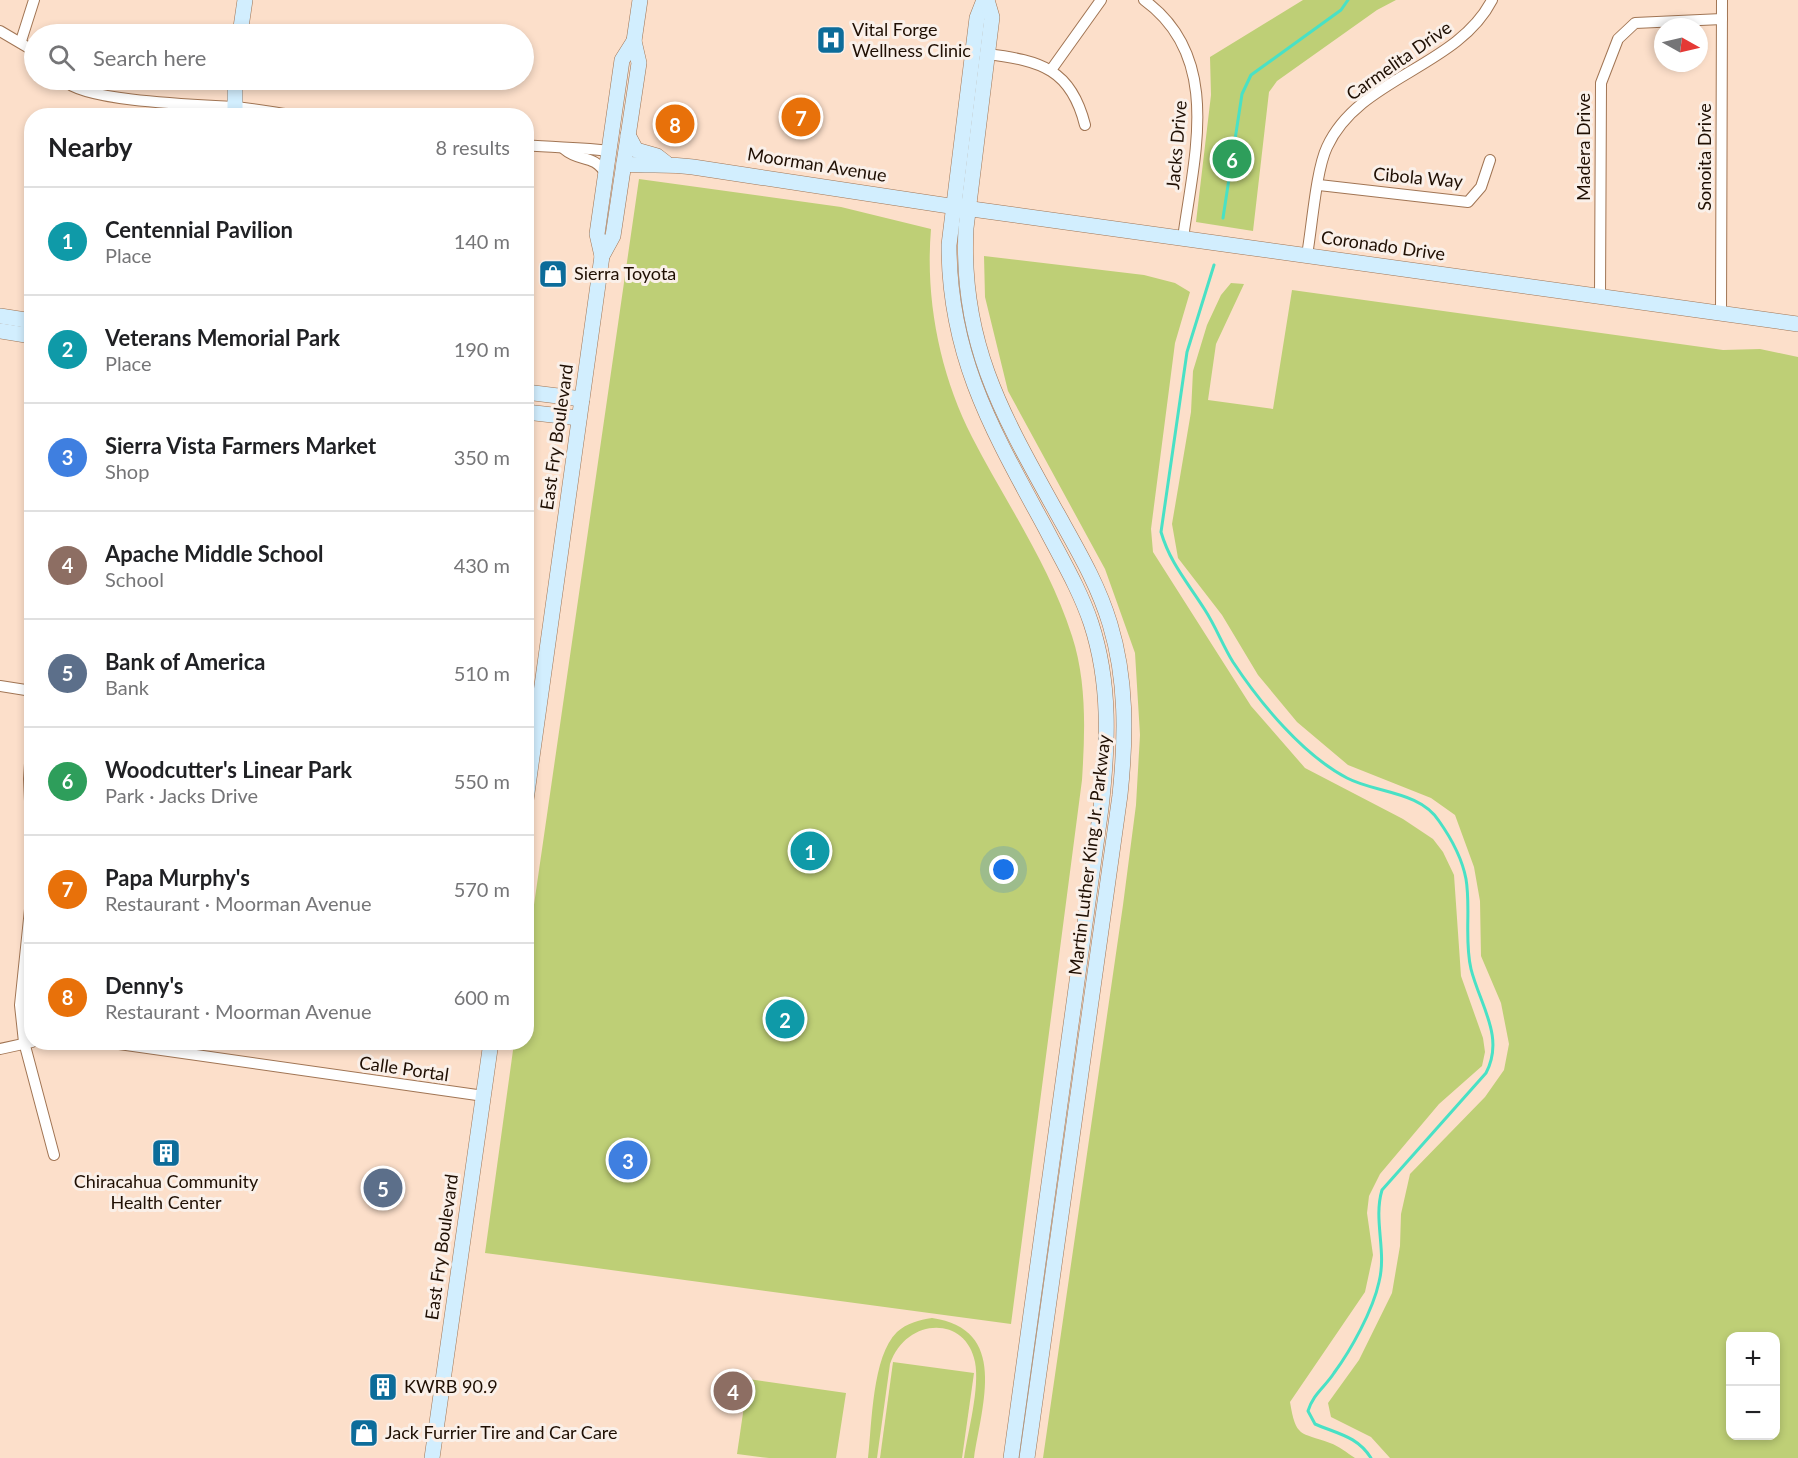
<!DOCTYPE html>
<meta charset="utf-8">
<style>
:root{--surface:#fff;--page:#f2f2f2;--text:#202124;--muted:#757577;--line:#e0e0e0;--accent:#7c3aed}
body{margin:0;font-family:Lato,sans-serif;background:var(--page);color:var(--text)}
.controls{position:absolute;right:18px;bottom:18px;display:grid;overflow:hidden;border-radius:12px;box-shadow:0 3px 9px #0003}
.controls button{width:54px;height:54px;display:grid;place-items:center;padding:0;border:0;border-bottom:2px solid var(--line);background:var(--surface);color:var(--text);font:30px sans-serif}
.compass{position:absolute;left:1654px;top:18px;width:54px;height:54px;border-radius:50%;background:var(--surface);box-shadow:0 3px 9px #0003;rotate:98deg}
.you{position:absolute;left:1004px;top:870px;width:21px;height:21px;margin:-15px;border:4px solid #fff;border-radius:50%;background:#1a73e8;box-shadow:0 0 0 9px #1a73e833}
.badge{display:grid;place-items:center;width:39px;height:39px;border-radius:50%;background:var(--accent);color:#fff;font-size:20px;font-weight:700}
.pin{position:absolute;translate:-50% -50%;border:3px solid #fff;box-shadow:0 2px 6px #0006}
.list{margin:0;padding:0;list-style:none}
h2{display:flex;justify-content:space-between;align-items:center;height:78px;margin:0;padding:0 24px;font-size:26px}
h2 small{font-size:20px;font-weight:400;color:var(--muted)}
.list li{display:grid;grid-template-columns:39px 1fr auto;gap:18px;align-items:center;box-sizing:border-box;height:108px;padding:0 24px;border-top:2px solid var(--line)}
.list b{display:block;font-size:22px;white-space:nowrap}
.list p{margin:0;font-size:20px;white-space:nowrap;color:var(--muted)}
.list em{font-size:20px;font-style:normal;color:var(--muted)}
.icon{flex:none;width:33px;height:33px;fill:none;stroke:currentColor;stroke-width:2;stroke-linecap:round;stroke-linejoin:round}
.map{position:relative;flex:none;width:1798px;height:1458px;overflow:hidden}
.search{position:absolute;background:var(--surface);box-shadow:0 3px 9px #0003;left:24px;top:24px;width:510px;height:66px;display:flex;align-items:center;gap:15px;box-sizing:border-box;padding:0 21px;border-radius:33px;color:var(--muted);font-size:22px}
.panel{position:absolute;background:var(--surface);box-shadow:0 3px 9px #0003;left:24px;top:108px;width:510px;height:942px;border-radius:24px}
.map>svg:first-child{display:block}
.green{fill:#becf76;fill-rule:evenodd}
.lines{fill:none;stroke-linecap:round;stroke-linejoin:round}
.stream{stroke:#49e1c5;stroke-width:3}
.street-casing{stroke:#a17554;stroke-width:12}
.secondary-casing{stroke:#a17554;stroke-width:16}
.street{stroke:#fff;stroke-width:10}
.secondary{stroke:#d2eefe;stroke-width:15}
.labels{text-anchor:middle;stroke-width:6;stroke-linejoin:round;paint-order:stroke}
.poi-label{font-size:18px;fill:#1f0f03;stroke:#faf0e9;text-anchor:start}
.street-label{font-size:18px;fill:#1f0f03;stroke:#faf0e9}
</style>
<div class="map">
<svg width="1798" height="1458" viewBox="0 0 1798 1458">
<rect width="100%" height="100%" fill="#fcdfca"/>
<g class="green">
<polygon points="1303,0 1396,0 1377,10 1277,81 1269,92 1253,231 1196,222 1211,95 1210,57"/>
<path d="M639 179 841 207 931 229C925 300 940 374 972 437 1006 503 1049 564 1072 636 1087 682 1085 732 1082 780L1011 1324 485 1253 514 1043 526 1042 527 953Z"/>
<path d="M984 256 1144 275 1175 283 1190 292 1175 343 1151 529 1153 552 1251 706 1305 768 1403 819 1433 839 1443 852 1454 875 1461 976 1483 1038 1485 1052 1482 1066 1439 1104 1380 1174 1369 1196 1367 1213 1373 1255 1365 1292 1290 1402C1296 1438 1300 1432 1330 1443 1339 1446 1347 1453 1355 1458H1043L1123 905 1136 805 1140 735 1135 653 1105 569 1008 391 985 297Z"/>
<path d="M1231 283 1244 284 1216 344 1208 400 1273 409 1292 290 1723 350 1760 349 1798 357V1458H1390L1371 1437 1331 1417 1328 1403 1359 1360 1392 1293 1400 1246 1401 1214 1410 1174 1485 1097 1504 1070 1509 1044 1501 1003 1481 956 1480 901 1474 867 1455 815 1431 798 1348 765 1297 722 1258 675 1222 615 1178 558 1172 524 1191 412 1193 371 1207 325 1221 295ZM1730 1336H1776V1436H1730Z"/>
<path d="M932 1318C1009 1329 982 1404 974 1458H964C968 1431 980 1388 975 1362 966 1315 906 1317 890 1364L877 1458H868C872 1424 872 1356 897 1332 907 1323 919 1320 932 1318Z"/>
<polygon points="893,1362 974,1373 962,1458 880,1458"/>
<polygon points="748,1379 846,1393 836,1458 769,1458 737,1454"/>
</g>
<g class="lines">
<g class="stream">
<polyline points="1223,218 1242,94 1251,75 1341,10 1348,0"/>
<path d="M1214 265 1187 352 1161 532C1170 563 1188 583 1205 610 1216 627 1223 646 1233 662 1260 703 1303 755 1347 778 1375 793 1420 791 1439 821 1451 838 1462 858 1466 879 1471 908 1464 940 1471 969 1480 1005 1505 1037 1486 1073L1382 1190C1373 1220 1387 1251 1379 1282 1373 1310 1351 1350 1334 1373 1325 1387 1313 1394 1308 1411L1315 1424C1338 1434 1357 1436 1371 1458"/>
</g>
<g class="street-casing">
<g id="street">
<path d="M1144 0C1223 57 1194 156 1183 238"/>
<polyline points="0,31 34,51"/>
<polyline points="21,41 34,0"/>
<path d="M988 54C1041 61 1071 69 1085 125"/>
<polyline points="1051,70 1101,0"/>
<path d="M64 80C83 102 202 105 235 107 256 109 277 113 299 116"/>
<path d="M526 145C555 148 581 147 609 151"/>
<path d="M564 149C580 163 593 153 606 174"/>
<polyline points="1319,185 1468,202 1481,187 1490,160"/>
<path d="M1307 255C1312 227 1316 170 1327 147 1359 77 1457 68 1492 0"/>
<polyline points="1600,297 1601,83 1618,39 1635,23 1722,19"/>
<polyline points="1721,314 1722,0"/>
<polyline points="0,686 32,691"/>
<polyline points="32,733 29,779 32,845"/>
<polyline points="32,890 20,1005 24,1042 54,1155"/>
<polyline points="105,1042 484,1096"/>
<polyline points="0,1049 32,1042"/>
</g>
</g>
<g class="secondary-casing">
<g id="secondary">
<path d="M984 0 977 18 949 245C949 358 994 433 1046 529 1062 560 1080 590 1091 623 1111 684 1108 745 1101 808L1011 1458"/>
<path d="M987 0 992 17 966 228C960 343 1003 416 1057 513 1077 549 1098 584 1110 624 1127 680 1126 737 1120 795L1027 1458"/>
<polyline points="240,34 245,0"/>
<polyline points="235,80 235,116"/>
<polyline points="628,135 636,150 657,156 666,163"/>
<path d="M624 164C648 166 669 164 693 167L943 205 1798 324"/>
<polyline points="602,256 597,234 622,60 634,41"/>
<polyline points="0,316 32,321"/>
<polyline points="0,331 32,336"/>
<polyline points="526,392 582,399"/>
<polyline points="526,412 579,418"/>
<polyline points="526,800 602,256 613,236 639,63 634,41 640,0"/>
<polyline points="432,1458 491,1042"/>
</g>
</g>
<use href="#street" class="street"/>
<use href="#secondary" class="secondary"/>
</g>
<defs>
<g id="hospital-square" transform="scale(1.5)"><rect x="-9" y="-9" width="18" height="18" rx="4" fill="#0c6c9a" stroke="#faf0e9"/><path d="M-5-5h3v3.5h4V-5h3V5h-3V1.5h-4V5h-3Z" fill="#fff"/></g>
<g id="shop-square" transform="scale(1.5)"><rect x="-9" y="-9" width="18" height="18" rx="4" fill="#0c6c9a" stroke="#faf0e9"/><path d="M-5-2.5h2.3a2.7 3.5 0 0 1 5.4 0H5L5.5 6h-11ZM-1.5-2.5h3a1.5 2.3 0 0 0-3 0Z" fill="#fff"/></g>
<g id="building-square" transform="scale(1.5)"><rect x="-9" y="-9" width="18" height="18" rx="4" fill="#0c6c9a" stroke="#faf0e9"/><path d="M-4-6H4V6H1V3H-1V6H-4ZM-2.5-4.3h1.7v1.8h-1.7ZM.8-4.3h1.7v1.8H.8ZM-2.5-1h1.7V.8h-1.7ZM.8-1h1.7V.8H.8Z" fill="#fff"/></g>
</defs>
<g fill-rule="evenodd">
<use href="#hospital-square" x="831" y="40"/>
<use href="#shop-square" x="553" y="274"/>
<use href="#building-square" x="166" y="1153"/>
<use href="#building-square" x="383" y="1387"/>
<use href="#shop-square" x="364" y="1433"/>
</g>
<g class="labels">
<g class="poi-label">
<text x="852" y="36">Vital Forge<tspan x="852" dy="21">Wellness Clinic</tspan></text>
<text x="574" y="280">Sierra Toyota</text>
<text x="166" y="1188" text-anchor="middle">Chiracahua Community<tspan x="166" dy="21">Health Center</tspan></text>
<text x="404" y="1393">KWRB 90.9</text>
<text x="385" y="1439">Jack Furrier Tire and Car Care</text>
</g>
<g class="street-label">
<text transform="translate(1399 61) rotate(-35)" y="6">Carmelita Drive</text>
<text transform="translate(1177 145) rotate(-85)" y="6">Jacks Drive</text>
<text transform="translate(1584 147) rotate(-90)" y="6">Madera Drive</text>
<text transform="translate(1705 157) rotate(-90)" y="6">Sonoita Drive</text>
<text transform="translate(817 165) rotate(9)" y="6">Moorman Avenue</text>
<text transform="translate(1418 178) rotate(5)" y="6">Cibola Way</text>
<text transform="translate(1383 246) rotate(8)" y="6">Coronado Drive</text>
<text transform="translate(557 437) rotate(-82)" y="6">East Fry Boulevard</text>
<text transform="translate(1090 855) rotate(-83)" y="6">Martin Luther King Jr. Parkway</text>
<text transform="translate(404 1069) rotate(8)" y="6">Calle Portal</text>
<text transform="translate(442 1247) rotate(-82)" y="6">East Fry Boulevard</text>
</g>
</g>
</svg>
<div class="controls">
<button>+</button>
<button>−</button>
</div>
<svg class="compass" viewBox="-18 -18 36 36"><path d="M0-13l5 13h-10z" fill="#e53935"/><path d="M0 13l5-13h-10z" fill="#757577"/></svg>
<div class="you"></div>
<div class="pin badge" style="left:810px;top:851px;background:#0f9aa8">1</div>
<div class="pin badge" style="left:785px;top:1019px;background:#0f9aa8">2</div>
<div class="pin badge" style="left:628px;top:1160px;background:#3f7fe0">3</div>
<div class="pin badge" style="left:733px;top:1391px;background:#8d6e63">4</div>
<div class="pin badge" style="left:383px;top:1188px;background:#5c6f8a">5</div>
<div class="pin badge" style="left:1232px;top:159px;background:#2e9e5b">6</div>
<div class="pin badge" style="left:801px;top:117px;background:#e8710a">7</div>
<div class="pin badge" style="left:675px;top:124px;background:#e8710a">8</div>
<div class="search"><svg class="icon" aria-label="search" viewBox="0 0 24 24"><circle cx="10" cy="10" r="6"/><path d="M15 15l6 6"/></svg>Search here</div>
<section class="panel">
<h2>Nearby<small>8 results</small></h2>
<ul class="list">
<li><span class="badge" style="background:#0f9aa8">1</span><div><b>Centennial Pavilion</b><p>Place</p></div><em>140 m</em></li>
<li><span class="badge" style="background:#0f9aa8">2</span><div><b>Veterans Memorial Park</b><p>Place</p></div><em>190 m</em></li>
<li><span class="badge" style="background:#3f7fe0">3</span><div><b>Sierra Vista Farmers Market</b><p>Shop</p></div><em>350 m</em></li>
<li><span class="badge" style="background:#8d6e63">4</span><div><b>Apache Middle School</b><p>School</p></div><em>430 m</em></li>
<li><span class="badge" style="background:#5c6f8a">5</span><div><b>Bank of America</b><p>Bank</p></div><em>510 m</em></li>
<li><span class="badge" style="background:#2e9e5b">6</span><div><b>Woodcutter's Linear Park</b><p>Park · Jacks Drive</p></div><em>550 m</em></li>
<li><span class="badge" style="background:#e8710a">7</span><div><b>Papa Murphy's</b><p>Restaurant · Moorman Avenue</p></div><em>570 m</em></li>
<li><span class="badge" style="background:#e8710a">8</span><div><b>Denny's</b><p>Restaurant · Moorman Avenue</p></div><em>600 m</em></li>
</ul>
</section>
</div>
